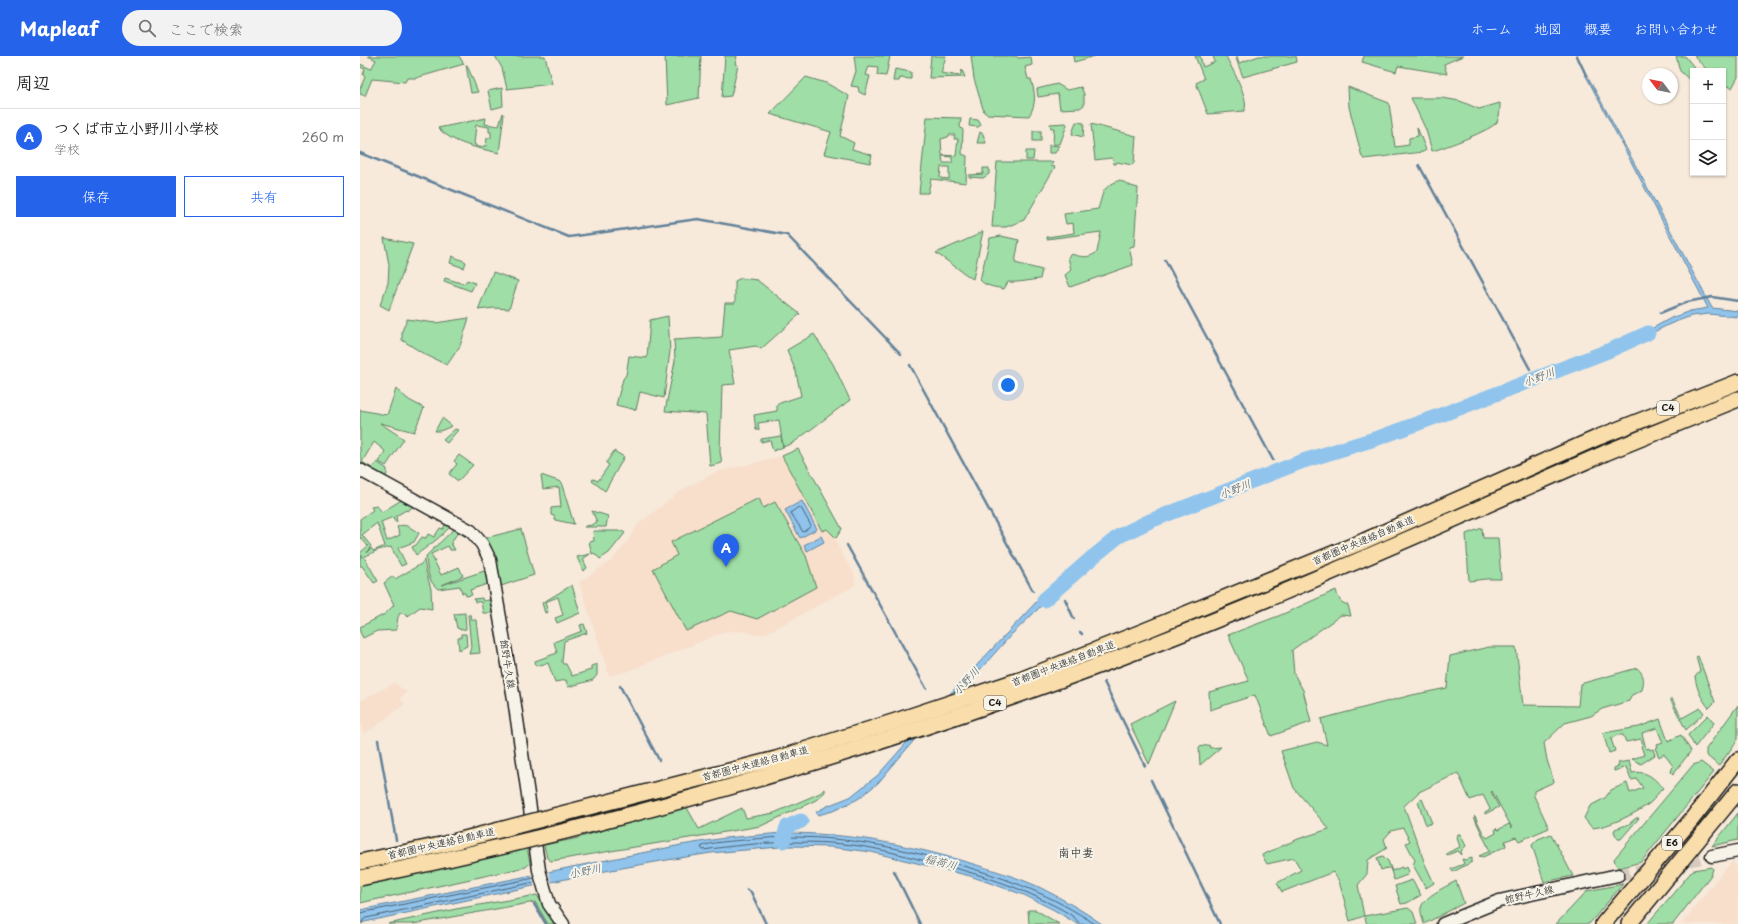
<!DOCTYPE html>
<html lang="ja">
<meta charset="utf-8">
<style>
:root{--surface:#fff;--page:#f2f2f2;--text:#222;--muted:#767676;--line:#e0e0e0;--accent:#2563eb}
body{margin:0;font-family:"Playpen Sans","Klee One",sans-serif;background:var(--page);color:var(--text)}
.controls{position:absolute;right:12px;top:12px;display:grid;overflow:hidden;border-radius:0px;box-shadow:0 1px 3px #0004}
.controls button{width:36px;height:36px;display:grid;place-items:center;padding:0;border:0;border-bottom:1px solid var(--line);background:var(--surface);color:var(--text);font:20px sans-serif}
.compass{position:absolute;left:1282px;top:12px;width:36px;height:36px;border-radius:50%;background:var(--surface);box-shadow:0 1px 3px #0004;rotate:302deg}
.you{position:absolute;left:648px;top:329px;width:14px;height:14px;margin:-10px;border:3px solid #fff;border-radius:50%;background:#1a73e8;box-shadow:0 0 0 6px #1a73e833}
.badge{display:grid;place-items:center;width:26px;height:26px;border-radius:50%;background:var(--accent);color:#fff;font-size:13px;font-weight:700}
.pin{position:absolute;translate:-50% -33px;filter:drop-shadow(0 1px 2px #0008)}
.pin::after{content:'';position:absolute;top:21px;width:14px;height:12px;background:inherit;clip-path:polygon(0 0,100% 0,50% 100%)}
.list{margin:0;padding:0;list-style:none}
h2{display:flex;justify-content:space-between;align-items:center;height:52px;margin:0;padding:0 16px;font-size:17px}
h2 small{font-size:13px;font-weight:400;color:var(--muted)}
.list li{display:grid;grid-template-columns:26px 1fr auto;gap:12px;align-items:center;box-sizing:border-box;height:56px;padding:0 16px;border-top:1px solid var(--line)}
.list b{display:block;font-size:15px;white-space:nowrap}
.list p{margin:0;font-size:13px;white-space:nowrap;color:var(--muted)}
.list em{font-size:13px;font-style:normal;color:var(--muted)}
.actions{display:flex;gap:8px;padding:12px 16px}
.actions a{flex:1;padding:9px 0;border:1px solid var(--accent);border-radius:0px;text-align:center;font-size:14px;color:var(--accent)}
.actions .main{background:var(--accent);color:#fff}
.icon{flex:none;width:22px;height:22px;fill:none;stroke:currentColor;stroke-width:2;stroke-linecap:round;stroke-linejoin:round}
.map{position:relative;flex:none;width:1378px;height:868px;overflow:hidden}
header{display:flex;align-items:center;gap:24px;box-sizing:border-box;height:56px;padding:0 20px;background:var(--accent);color:#fff}
header strong{font-size:19px}
nav{display:flex;gap:22px;margin-inline-start:auto;font-size:14px}
.search{width:280px;height:36px;background:var(--page);display:flex;align-items:center;gap:10px;box-sizing:border-box;padding:0 14px;border-radius:22px;color:var(--muted);font-size:15px}
main{display:flex}
aside{flex:1;background:var(--surface)}
.map>svg:first-child{display:block}
.built{fill:#f7dfcc}
.green{fill:#9fdea6;stroke:#5e7d61;fill-rule:evenodd}
.water{fill:#90c4ed;stroke:#628199}
.pier{fill:#f7eadb}
.lines{fill:none;stroke-linecap:round;stroke-linejoin:round}
.shore{stroke:#4a5f70;stroke-width:1}
.stream{stroke:#628199;stroke-width:2.5}
.river{stroke:#90c4ed;stroke-width:15}
.secondary-tunnel{stroke:#d6cbbe;stroke-width:12;stroke-dasharray:12 6;stroke-linecap:butt}
.secondary-casing{stroke:#1c1c1c;stroke-width:15}
.highway-casing{stroke:#1c1c1c;stroke-width:18}
.secondary{stroke:#f7f3e8;stroke-width:12}
.highway{stroke:#f9deab;stroke-width:15}
.highway-bridge-casing{stroke:#1c1c1c;stroke-width:18;stroke-linecap:butt}
.highway-bridge{stroke:#f9deab;stroke-width:15}
.labels{text-anchor:middle;stroke-width:4;stroke-linejoin:round;paint-order:stroke}
.shield{fill:#f7f3e8;stroke:#5e5c59;stroke-width:1}
.shield-label{font-size:9px;font-weight:bold;fill:#1c1c1c}
.street-label{font-size:10px;fill:#1c1c1c;stroke:#f7f3e8}
.water-label{font-size:11px;font-style:italic;fill:#455765;stroke:#f7f3e8}
.quarter-label{font-size:12px;fill:#1c1c1c;stroke:#f7f3e8}
</style>
<header>
<strong>Mapleaf</strong>
<div class="search"><svg class="icon" aria-label="search" viewBox="0 0 24 24"><circle cx="10" cy="10" r="6"/><path d="M15 15l6 6"/></svg>ここで検索</div>
<nav><a>ホーム</a><a>地図</a><a>概要</a><a>お問い合わせ</a></nav>
</header>
<main>
<aside>
<h2>周辺<small></small></h2>
<ul class="list">
<li><span class="badge">A</span><div><b>つくば市立小野川小学校</b><p>学校</p></div><em>260 m</em></li>
</ul>
<div class="actions"><a class="main">保存</a><a>共有</a></div>
</aside>
<div class="map">
<svg width="1378" height="868" viewBox="0 0 1378 868">
<rect width="100%" height="100%" fill="#f7eadb"/>
<filter id="ink" filterUnits="userSpaceOnUse"><feTurbulence type="fractalNoise" baseFrequency=".025" numOctaves="2"/><feDisplacementMap in="SourceGraphic" scale="8" xChannelSelector="R" yChannelSelector="G"/><feConvolveMatrix kernelMatrix="1 2 1 2 8 2 1 2 1" color-interpolation-filters="sRGB"/></filter>
<g filter="url(#ink)">
<g class="built">
<polygon points="422,400 462,475 467,473 476,482 479,493 494,517 495,528 492,531 405,578 395,579 387,576 367,575 266,616 249,620 219,526 252,504 267,486 278,468 322,434 356,416"/>
<polygon points="34,627 47,636 40,642 45,648 4,679 0,666 0,645"/>
<polygon points="1373,805 1378,812 1378,868 1321,868 1363,815"/>
</g>
<g class="green">
<polygon points="8,0 99,0 104,8 56,22 47,22 45,26 12,23 5,40 0,38 0,33 5,21 3,19 5,13 0,11 0,8 11,13 16,4"/>
<polygon points="135,0 185,0 192,28 147,33 142,12"/>
<polygon points="305,0 341,0 339,42 307,49"/>
<polygon points="365,0 377,0 375,8 378,9 371,40 362,41"/>
<polygon points="494,0 530,0 526,20 517,19 518,11 509,10 506,19 510,20 505,39 499,36 498,31 491,30 496,15"/>
<polygon points="571,0 586,0 581,17 600,20 602,14 605,21 569,22"/>
<path d="M611 0H655L659 2 671 1 672 9 665 11 668 23H671C675 37 677 47 669 60L627 58 624 56 614 23Z"/>
<polygon points="713,0 735,0 714,6"/>
<path d="M835 0H840L843 11 855 6 853 0H866C871 12 891 44 884 55L848 58 836 27 844 23Z"/>
<polygon points="875,0 877,0 879,7 899,0 936,0 937,6 883,21"/>
<polygon points="1004,0 1103,0 1084,8 1087,18 1038,10 1036,16 1002,6"/>
<polygon points="1316,0 1325,0 1337,15 1333,15 1333,27 1320,15"/>
<polygon points="1334,0 1378,0 1378,21 1372,32 1363,28 1363,15 1348,15"/>
<polygon points="106,9 107,9 118,36 111,37"/>
<polygon points="535,13 551,16 551,23 540,22 539,25 533,25"/>
<polygon points="446,21 466,27 489,40 480,80 494,87 492,93 512,99 510,107 464,98 471,76 410,58"/>
<polygon points="697,28 707,34 721,31 724,38 724,49 720,52 700,53 698,38 678,41 677,33"/>
<polygon points="988,31 1029,47 1035,91 1049,89 1049,82 1058,80 1057,71 1066,94 1063,96 1004,103 1002,101 989,51"/>
<polygon points="142,32 143,50 132,53 128,35"/>
<path d="M1051 42H1082L1100 45 1119 53 1140 47C1140 53 1140 60 1137 66 1132 74 1084 92 1072 95L1066 74Z"/>
<path d="M143 57 144 58 139 97C118 92 93 88 78 72L126 62 125 68 139 70ZM116 69 129 71V76H131V82H127L126 90H123V91H116V89L114 88Z"/>
<path d="M567 61 601 62 600 71 603 74 602 98 607 100 606 127 571 123 568 137H559ZM589 79H595L594 83H598L596 100 582 99 581 83 588 81ZM582 100 592 101V107H583ZM581 111H589V123L580 122Z"/>
<polygon points="610,63 618,64 621,69 618,71 609,70"/>
<polygon points="716,66 724,67 723,81 712,78"/>
<polygon points="706,67 707,69 700,88 693,88 694,72 691,72 690,68"/>
<polygon points="731,68 776,80 774,107 772,109 757,106 756,108 754,108 753,103 751,102 735,104"/>
<rect x="673" y="75" width="8" height="10"/>
<polygon points="620,76 623,78 626,87 617,87"/>
<polygon points="689,89 699,90 695,97 689,97"/>
<polygon points="666,95 674,95 673,104 666,104"/>
<polygon points="637,106 693,106 691,110 695,111 664,164 646,171 632,171"/>
<polygon points="623,112 629,112 629,118 623,122 609,121 609,119 623,118"/>
<path d="M760 124 771 130 778 132 774 190 769 191 773 209 710 231 705 219 711 214 708 201 711 198C722 201 728 203 737 196L741 176 687 183V181L714 177 713 167 706 168 704 158 738 153C744 135 741 132 760 124Z"/>
<polygon points="623,175 613,223 611,222 576,197 615,180"/>
<path d="M641 180 659 184 655 207 682 214 680 223C669 224 659 227 648 226L644 233C636 231 626 231 620 224L630 182Z"/>
<polygon points="24,182 53,188 29,254 20,249 28,227 29,209"/>
<polygon points="92,200 106,206 104,212 90,207"/>
<polygon points="133,216 158,225 149,253 134,252 118,254"/>
<polygon points="85,222 104,228 107,224 115,227 111,235 84,225"/>
<polygon points="381,222 397,224 440,258 401,293 396,290 369,294 375,328 362,329 360,396 362,407 350,410 346,358 305,355 315,305 314,284 362,281 365,247 375,247 375,225"/>
<polygon points="308,260 310,295 304,342 280,336 276,354 256,349 263,323 266,319 269,300 287,302 290,264"/>
<polygon points="109,262 100,290 87,309 64,298 42,284 42,275 47,263 75,267"/>
<polygon points="454,278 473,308 490,344 433,387 413,395 410,384 401,386 401,383 421,380 423,391 419,364 398,367 399,374 396,374 394,359 417,355 417,348 441,340 436,316 427,294"/>
<polygon points="36,333 49,344 64,352 54,376 20,367 44,383 26,410 19,406 25,395 14,386 2,406 12,412 17,406 27,413 27,418 25,422 0,409 0,354 27,359"/>
<polygon points="82,362 92,370 80,375 75,375"/>
<polygon points="95,373 98,374 87,387 83,384"/>
<polygon points="438,393 482,473 476,482 467,473 462,475 422,400"/>
<polygon points="254,395 264,401 245,435 232,425 233,423 238,425 249,409 246,407"/>
<polygon points="99,399 113,409 98,425 89,418 97,408 94,405"/>
<polygon points="181,419 201,426 214,468 195,464 194,460 191,459 191,452 201,451 199,431 183,433"/>
<polygon points="399,442 403,452 415,446 446,500 456,531 397,563 371,555 326,575 293,513 317,499 311,486"/>
<path d="M43 443 54 450 47 455 46 454 36 460 37 466H35L33 461 21 466 27 485 40 479 37 471C45 466 52 473 59 477L54 486 38 492 46 508 41 510 31 491 18 494 4 501 18 525 14 527 2 510H0V502L3 500H1L0 497 8 490 1 482 0 483V463L13 454 11 451 17 450 22 456ZM17 467 25 490 13 495 11 492 6 497 11 490 2 479Z"/>
<polygon points="232,455 248,460 246,471 224,471 228,469 229,470 237,466"/>
<path d="M87 465 92 468C82 481 68 490 56 499L52 491 56 489 62 481 66 482 68 478 74 481 80 472 83 473Z"/>
<path d="M95 472 107 479 106 481 98 476 91 487 95 494H90L88 490 71 498 81 519 99 511 103 520 82 529 127 514 130 527 110 534 112 539 106 540 105 537H102L100 530 78 533C68 526 67 512 66 500Z"/>
<polygon points="1122,472 1123,482 1138,482 1141,523 1126,523 1109,525 1106,478"/>
<polygon points="161,473 174,519 141,530 134,498 125,482"/>
<polygon points="233,475 262,475 265,477 249,497 240,503 234,497 232,498 229,486 234,485"/>
<polygon points="230,498 223,503 227,512 223,515 217,501"/>
<polygon points="64,504 66,515 71,533 72,553 60,551 48,560 46,558 40,557 38,561 36,574 17,575 3,582 0,576 0,571 25,558 34,549 24,527 33,520 35,523 61,508"/>
<polygon points="212,529 220,557 197,567 195,562 203,559 198,541 185,546 188,556 185,557 182,547"/>
<path d="M976 534C978 542 980 547 988 549L991 560 981 559 932 594 934 618 943 634 951 666 911 680 895 639 850 654 849 636 889 625 868 579 921 559Z"/>
<polygon points="122,542 123,545 134,543 135,557 123,557 121,546 115,546 114,543"/>
<polygon points="105,557 106,573 100,574 100,573 97,572 94,558"/>
<polygon points="108,559 111,559 112,564 116,564 120,597 109,598 111,591"/>
<polygon points="224,568 227,577 204,585 202,606 203,608 206,608 212,620 231,614 231,610 237,608 237,619 233,624 208,631 206,624 195,626 188,607 176,610 175,605 197,597 194,586 222,575 220,569"/>
<polygon points="101,578 106,578 107,590 99,594 98,582 101,582"/>
<path d="M1129 591H1156L1163 649 1218 650 1220 628 1277 612C1285 619 1284 625 1282 634L1272 639 1269 645 1242 653 1231 660 1205 667 1184 687 1187 704 1194 726 1174 735V740L1189 772 1159 785 1156 781 1145 785 1146 790 1123 801 1119 800 1130 795 1114 761 1115 760 1123 777 1127 782 1136 777 1135 773 1136 772 1138 774 1149 768 1152 772 1132 735 1131 736 1139 751 1125 758V756L1130 753 1123 739 1110 744 1098 717 1059 736 1044 750 1065 808 1074 827 1066 832 1053 809 1055 804 1046 787 1050 785 1043 772 1031 775 1024 783 1027 792 1008 804 1007 818 998 829 1004 860 1048 852 1053 856 1057 868H1007L1004 860 990 865 979 825 973 816 922 836 917 827 941 814 934 802 907 808 902 799 938 783 969 773 934 732 921 695 957 686 967 689 961 663 1052 639 1087 632 1090 600Z"/>
<path d="M1338 600 1355 646 1349 652C1341 642 1337 634 1335 621L1340 615 1336 601Z"/>
<polygon points="1310,643 1312,643 1322,662 1340,652 1344,657 1326,674"/>
<polygon points="815,645 789,708 770,668"/>
<polygon points="1378,649 1378,683 1359,710 1346,699 1346,693"/>
<polygon points="1348,659 1354,667 1335,691 1328,679"/>
<polygon points="1300,663 1308,685 1321,679 1331,695 1313,718 1311,716 1313,710 1304,698 1299,701 1295,692 1298,691 1297,689 1303,687 1297,672 1282,677 1286,693 1289,692 1290,694 1293,693 1295,699 1281,708 1272,703 1284,699 1281,690 1283,688 1281,683 1266,686 1263,679 1257,679 1251,683 1255,695 1249,697 1243,677 1279,671"/>
<polygon points="849,689 850,692 861,691 840,709 839,691"/>
<path d="M1269 705 1272 717C1286 714 1294 722 1303 732 1298 736 1295 743 1290 747 1277 757 1249 771 1232 772L1224 762 1230 750 1245 742 1251 734 1267 727 1270 737 1283 732 1277 723 1271 724 1266 711 1254 715V712L1259 710 1258 707Z"/>
<polygon points="1341,706 1354,716 1281,806 1259,812 1256,809 1254,803 1333,709"/>
<polygon points="465,733 465,736 456,744 401,770 191,805 187,802 184,789 214,783 326,750 339,773 382,752 386,762 414,757 460,737"/>
<polygon points="1062,743 1072,767 1066,769 1058,746"/>
<polygon points="1378,757 1378,784 1352,790"/>
<polygon points="1276,762 1279,762 1261,783 1258,783 1254,776 1255,773 1269,768"/>
<polygon points="1098,778 1100,778 1106,790 1101,795 1102,799 1098,795 1087,799 1087,797 1100,791 1097,782"/>
<polygon points="1191,778 1213,820 1184,826 1172,789 1178,783"/>
<polygon points="167,792 170,807 166,811 0,847 0,829"/>
<polygon points="1023,800 1028,805 1032,815 1042,811 1043,813 1047,811 1049,816 1047,819 1034,824 1030,812 1027,812 1021,814 1017,802"/>
<polygon points="1112,802 1112,806 1093,816 1091,813 1104,808 1102,803 1106,804"/>
<polygon points="1352,811 1353,813 1351,819 1313,868 1287,868 1333,814"/>
<polygon points="1052,824 1061,839 1047,847 1041,848 1035,830"/>
<path d="M1096 825 1104 847 1064 868C1063 864 1060 856 1061 852 1063 841 1087 830 1096 825Z"/>
<polygon points="1263,828 1229,868 1196,868 1227,835"/>
<polygon points="177,839 194,868 188,868 175,846 53,868 28,868 96,853"/>
<polygon points="668,854 676,854 699,868 669,868"/>
</g>
<g class="water">
<polygon points="1227,19 1352,252 1378,255 1378,261 1349,258 1331,260 1310,268 1290,278 1266,287 1311,262 1330,255 1348,252 1226,20"/>
<polygon points="442,445 457,473 440,482 425,454"/>
<polygon points="461,480 464,486 447,495 444,489"/>
<polygon points="697,529 700,532 651,579 592,645 556,682 518,727 498,743 473,755 458,759 456,756 467,750 490,741 518,719 586,642 679,543 681,543"/>
<path d="M422 777C490 777 545 788 610 807 633 814 657 821 679 831 701 842 722 854 742 868H717L694 854 664 839 610 820 511 796 470 791 431 790 351 797 301 805 229 818 0 867V854L321 789 365 782Z"/>
</g>
<polygon class="pier" points="188,813 192,828 175,832 171,817"/>
<g class="lines">
<g class="shore">
<polygon points="439,451 441,452 451,470 443,476 431,457"/>
<polyline points="0,857 174,822"/>
<polyline points="2,868 3,864 6,862 175,826"/>
<path d="M719 868C718 860 693 849 685 845 649 827 612 816 574 807 553 802 533 796 512 792 457 782 398 786 343 794L341 791C349 786 374 785 385 784 458 775 530 788 600 809 649 823 692 839 735 868"/>
</g>
<g class="stream">
<polyline points="1217,0 1226,19"/>
<polyline points="0,97 209,181 338,163 427,179 541,298"/>
<polyline points="1059,109 1170,313"/>
<polyline points="805,204 913,404"/>
<polyline points="1300,257 1327,246 1352,241 1378,245"/>
<polyline points="550,309 673,535"/>
<polyline points="1175,322 1176,323"/>
<polyline points="487,489 566,632"/>
<polyline points="705,543 714,563"/>
<polyline points="720,576 722,578"/>
<polyline points="744,626 785,710"/>
<polyline points="260,630 299,704"/>
<polyline points="18,684 36,784"/>
<polyline points="791,724 860,868"/>
<polyline points="534,815 560,868"/>
<polyline points="387,834 391,836 406,868"/>
<polyline points="174,848 186,868"/>
</g>
<g class="river">
<polyline points="684,544 733,501 759,480 790,465 943,405 1018,382 1089,356 1248,295 1288,277"/>
<polyline points="423,785 427,771 441,765"/>
</g>
<polyline class="secondary-tunnel" points="1258,819 1352,800"/>
<g class="secondary-casing">
<g id="secondary">
<polyline points="0,414 111,475 122,488 130,504 154,643 179,814 189,848 203,868"/>
<polyline points="1352,800 1378,795"/>
<polyline points="1083,868 1139,845 1258,819"/>
</g>
</g>
<g class="highway-casing">
<g id="highway">
<polyline points="1239,381 1378,326"/>
<polyline points="1245,397 1378,343"/>
<polyline points="1243,868 1332,763 1378,704"/>
<polyline points="1269,868 1378,735"/>
</g>
</g>
<use href="#secondary" class="secondary"/>
<use href="#highway" class="highway"/>
<g class="highway-bridge-casing">
<g id="highway-bridge">
<polyline points="0,806 85,788 416,703 536,665 665,622 784,575 1004,485 1239,381"/>
<path d="M0 822C227 775 451 713 669 635 865 566 1055 480 1245 397"/>
</g>
</g>
<use href="#highway-bridge" class="highway-bridge"/>
</g>
</g>
<g class="labels">
<g class="shield">
<rect x="1297" y="345" width="22" height="14" rx="3"/>
<rect x="624" y="640" width="22" height="14" rx="3"/>
<rect x="1302" y="780" width="20" height="14" rx="3"/>
</g>
<g class="shield-label">
<text x="1308" y="355">C4</text>
<text x="635" y="650">C4</text>
<text x="1312" y="790">E6</text>
</g>
<g class="street-label">
<text transform="translate(1003 484) rotate(-23)" y="4">首都圏中央連絡自動車道</text>
<text transform="translate(703 607) rotate(-21)" y="4">首都圏中央連絡自動車道</text>
<text transform="translate(148 608) rotate(81)" y="4">館野牛久線</text>
<text transform="translate(395 707) rotate(-15)" y="4">首都圏中央連絡自動車道</text>
<text transform="translate(81 787) rotate(-13)" y="4">首都圏中央連絡自動車道</text>
<text transform="translate(1169 838) rotate(-13)" y="4">館野牛久線</text>
</g>
<g class="water-label">
<text transform="translate(1179 321) rotate(-21)" y="4">小野川</text>
<text transform="translate(875 433) rotate(-22)" y="4">小野川</text>
<text transform="translate(606 625) rotate(-48)" y="4">小野川</text>
<text transform="translate(581 806) rotate(14)" y="4">稲荷川</text>
<text transform="translate(225 815) rotate(-12)" y="4">小野川</text>
</g>
<g class="quarter-label">
<text x="716" y="801">南中妻</text>
</g>
</g>
</svg>
<div class="controls">
<button>+</button>
<button>−</button>
<button><svg class="icon" aria-label="layers" viewBox="0 0 24 24"><path d="M12 4l9 5-9 5-9-5zM3 14l9 5 9-5"/></svg></button>
</div>
<svg class="compass" viewBox="-18 -18 36 36"><path d="M0-13l5 13h-10z" fill="#e53935"/><path d="M0 13l5-13h-10z" fill="#767676"/></svg>
<div class="you"></div>
<div class="pin badge" style="left:366px;top:511px">A</div>
</div>
</main>
